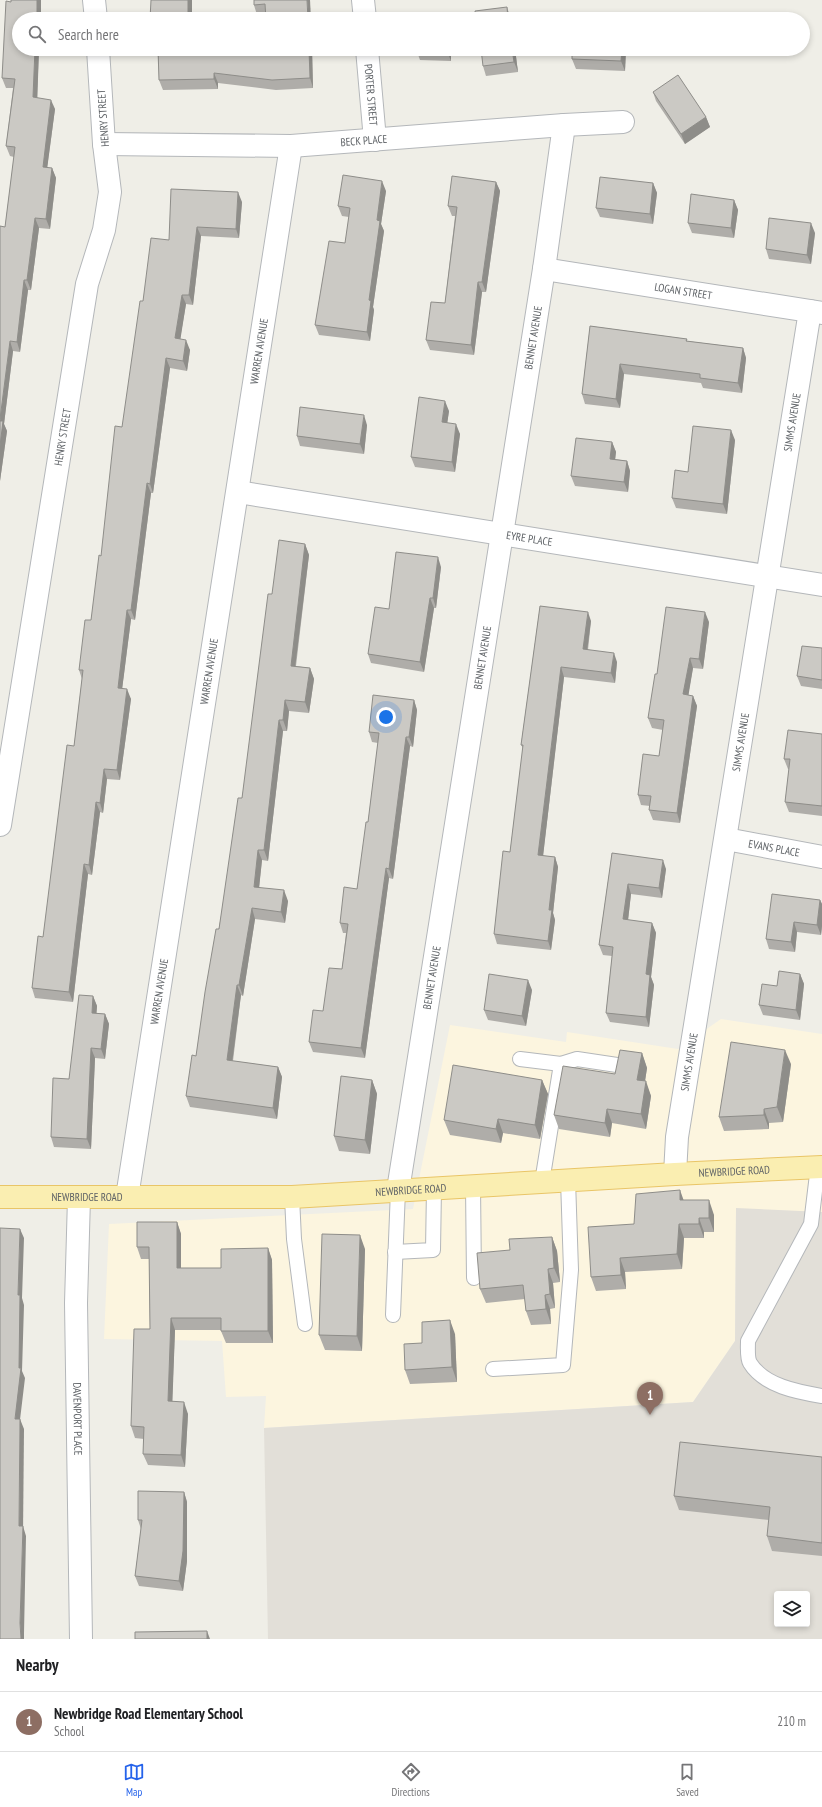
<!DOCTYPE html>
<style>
:root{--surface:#fff;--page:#f6f6f6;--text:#202124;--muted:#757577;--line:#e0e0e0;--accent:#2563eb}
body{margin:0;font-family:"PT Sans Narrow",sans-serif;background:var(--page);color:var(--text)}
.controls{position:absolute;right:12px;bottom:12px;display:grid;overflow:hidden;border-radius:4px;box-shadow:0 2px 6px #0003}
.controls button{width:36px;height:36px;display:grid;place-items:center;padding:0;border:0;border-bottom:1px solid var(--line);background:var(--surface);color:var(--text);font:20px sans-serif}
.you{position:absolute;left:386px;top:717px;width:14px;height:14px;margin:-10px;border:3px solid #fff;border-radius:50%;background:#1a73e8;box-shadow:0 0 0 6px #1a73e833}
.badge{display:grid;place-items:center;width:26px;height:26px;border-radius:50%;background:var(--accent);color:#fff;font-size:13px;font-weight:700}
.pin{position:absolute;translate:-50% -33px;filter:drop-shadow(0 1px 2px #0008)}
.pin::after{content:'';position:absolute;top:21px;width:14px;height:12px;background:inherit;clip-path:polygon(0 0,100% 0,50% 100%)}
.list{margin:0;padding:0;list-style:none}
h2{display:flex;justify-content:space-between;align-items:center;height:52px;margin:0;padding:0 16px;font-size:17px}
h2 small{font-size:13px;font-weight:400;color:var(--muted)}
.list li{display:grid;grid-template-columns:26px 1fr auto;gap:12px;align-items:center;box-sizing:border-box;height:60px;padding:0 16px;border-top:1px solid var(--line)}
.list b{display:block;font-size:15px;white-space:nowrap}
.list p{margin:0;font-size:13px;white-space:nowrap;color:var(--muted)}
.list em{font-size:13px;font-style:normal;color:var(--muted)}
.icon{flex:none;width:22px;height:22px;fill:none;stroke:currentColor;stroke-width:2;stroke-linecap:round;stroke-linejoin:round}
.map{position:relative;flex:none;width:822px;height:1639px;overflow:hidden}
.search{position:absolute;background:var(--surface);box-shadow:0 2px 6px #0003;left:12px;right:12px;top:12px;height:44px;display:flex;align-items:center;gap:10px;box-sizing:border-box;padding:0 14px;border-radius:22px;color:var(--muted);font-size:15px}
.sheet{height:112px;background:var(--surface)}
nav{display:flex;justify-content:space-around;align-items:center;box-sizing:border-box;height:56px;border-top:1px solid var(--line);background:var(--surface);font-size:11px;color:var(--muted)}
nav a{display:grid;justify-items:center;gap:2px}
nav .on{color:var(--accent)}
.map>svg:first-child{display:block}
.commercial{fill:#fcf5df}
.education{fill:#e2dfd8;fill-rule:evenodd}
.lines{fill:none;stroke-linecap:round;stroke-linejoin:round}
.lane-casing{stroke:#b4b7ba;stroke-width:16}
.street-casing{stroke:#b4b7ba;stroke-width:24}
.primary-casing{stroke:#e9c567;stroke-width:24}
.lane{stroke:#fff;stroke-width:14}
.street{stroke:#fff;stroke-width:22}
.primary{stroke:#faeeb1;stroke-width:22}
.wall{fill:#afada9}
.shaded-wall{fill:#8e8d89}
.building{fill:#cbc9c4;stroke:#8e8d89}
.labels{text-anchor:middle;stroke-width:4;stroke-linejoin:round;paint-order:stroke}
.street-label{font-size:11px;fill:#5e6266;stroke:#fff}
</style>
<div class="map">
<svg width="822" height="1639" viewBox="0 0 822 1639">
<rect width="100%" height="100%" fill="#efeee7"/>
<polygon class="commercial" points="721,1019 822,1034 822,1212 736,1209 735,1341 693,1402 264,1428 266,1396 226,1397 222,1341 104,1339 109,1224 413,1209 450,1025 566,1042 567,1032 678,1049"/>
<path class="education" d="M736 1208 822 1212V1639H268L264 1428 693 1402 735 1341ZM777 1594H807V1624H777Z"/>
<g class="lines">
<g class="lane-casing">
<g id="lane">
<polyline points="520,1059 561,1064"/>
<path d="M818 1166 811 1224 748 1341C748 1347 747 1358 750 1363 764 1386 798 1392 822 1396"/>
<polyline points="542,1182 561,1064 577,1059 617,1065"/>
<polyline points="473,1186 474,1278"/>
<polyline points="292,1197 294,1239 305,1324"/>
<polyline points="395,1252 433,1250 434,1188"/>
<polyline points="393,1315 398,1190"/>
<polyline points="493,1369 563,1365 571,1270 568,1180"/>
</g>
</g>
<g class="street-casing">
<g id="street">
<polyline points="94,0 96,19"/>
<polyline points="363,0 365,19"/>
<path id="s1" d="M367 49 375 140"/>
<path id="s2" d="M104 144 291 146 564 125 623 122"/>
<path id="s3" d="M544 269 822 313"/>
<path id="s4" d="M238 492 822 585"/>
<path id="s5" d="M0 825 87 284 104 230 110 192 104 144 98 49"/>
<path id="s6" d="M726 839 822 857"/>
<path id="s7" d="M675 1174 677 1137 810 311"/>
<path id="s8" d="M398 1190 544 269 564 125"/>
<path id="s9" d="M127 1197 291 146"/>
<path id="s10" d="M79 1198 76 1303 81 1639"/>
</g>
</g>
<g class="primary-casing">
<g id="primary">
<path id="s11" d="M0 1197H292L675 1174 822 1167"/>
</g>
</g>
<use href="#lane" class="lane"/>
<use href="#street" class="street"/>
<use href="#primary" class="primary"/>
</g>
<g class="wall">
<polygon points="254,0 311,9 257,15 254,5"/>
<polygon points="19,49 39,49 37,98 55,109 47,168 52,168 56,178 50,229 39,228 31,290 28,290 20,352 13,351 4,424 7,431 0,481 0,226 5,227 14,157 10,156 6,146 13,88 6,88 2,78"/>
<polygon points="158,49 192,49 192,51 268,53 267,49 312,49 313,88 276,90 218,83 218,89 163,90 159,80"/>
<polygon points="416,49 451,49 451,61 420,60"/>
<polygon points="515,49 518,72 486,76 483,66"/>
<polygon points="572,49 626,49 625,71 576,69 572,59"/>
<polygon points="653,92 706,117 710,127 685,144 656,101"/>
<polygon points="496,182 500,191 486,292 482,292 474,355 430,350 426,340 445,303 455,216 452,216 448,206"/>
<polygon points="653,183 657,193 653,224 600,217 596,208"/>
<polygon points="386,191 381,224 384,231 373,307 374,310 370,341 319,335 315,325 345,243 349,217 342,216 338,206"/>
<polygon points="734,200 738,210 734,238 692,233 688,223"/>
<polygon points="242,202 239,238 201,236 193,305 186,304 180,339 190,350 187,371 170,368 153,493 151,493 135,620 131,619 122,689 131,699 120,780 107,779 103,813 100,812 92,875 88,874 73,1002 35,998 32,988 43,937 74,746 82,679 79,670 91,620 143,301 169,240"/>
<polygon points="815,233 811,264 769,259 766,249"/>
<polygon points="590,326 687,339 687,341 743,348 746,358 742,393 703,388 701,383 624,374 620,408 585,404 582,394"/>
<polygon points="449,411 447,423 460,434 455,472 415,467 411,457"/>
<polygon points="367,425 364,454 300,446 297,436"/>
<polygon points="735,440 727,514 676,508 672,498 688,472"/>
<polygon points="612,442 616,452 615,459 627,461 630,471 628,492 575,486 571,476"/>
<polygon points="305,544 309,555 296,666 310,668 314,679 309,713 289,711 287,731 283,731 268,861 262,860 259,887 288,901 285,923 255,919 243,996 241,995 233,1061 278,1067 282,1077 277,1119 190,1107 186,1096 196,1056 242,798 272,594"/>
<polygon points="441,567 436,608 434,608 424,672 371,663 368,654 389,609"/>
<polygon points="540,606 591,621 588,650 617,662 615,683 564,677 543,856 555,857 558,867 553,913 555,920 551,950 497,944 494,934 510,852 523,748 521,745"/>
<polygon points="709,622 703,669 693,668 688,695 693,696 697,706 680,823 653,820 649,810 650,806 641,805 638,795 659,756 663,730 652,728 648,718 657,674"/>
<polygon points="822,648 822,689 801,686 797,676"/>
<polygon points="414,700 417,710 413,747 410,746 393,879 389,878 365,1058 313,1052 309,1042 342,969 346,933 343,933 340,923 357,889 368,822 378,743 372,742 369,732"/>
<polygon points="822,734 822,816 789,812 785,802 789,769 788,769 784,759"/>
<polygon points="612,853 666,869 662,898 631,894 628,920 652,923 656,933 651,977 654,985 649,1027 610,1022 606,1013 612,956 603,955 599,945"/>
<polygon points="820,900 822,904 822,926 821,935 797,932 795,952 769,949 766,939"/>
<polygon points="800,974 804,984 800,1020 763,1015 759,1005 777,986"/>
<polygon points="532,990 526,1026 488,1020 484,1010"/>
<polygon points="93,996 97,1006 96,1013 105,1014 109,1024 105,1059 95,1058 91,1149 54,1147 51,1137 69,1079"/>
<polygon points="642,1053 647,1068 645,1081 651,1096 646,1129 612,1123 610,1137 559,1129 554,1115 615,1074"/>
<polygon points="791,1064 783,1122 769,1123 769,1129 724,1131 719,1117"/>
<polygon points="372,1080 377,1094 370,1154 339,1151 334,1136"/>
<polygon points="542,1080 548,1094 540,1139 503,1133 501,1143 450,1135 444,1120"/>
<polygon points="684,1200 714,1215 714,1232 704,1232 704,1238 684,1238 682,1269 625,1272 626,1289 596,1291 591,1277 634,1224"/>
<polygon points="177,1222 181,1234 181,1268 221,1268 268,1248 272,1260 273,1343 226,1343 221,1331 221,1330 175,1330 172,1401 188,1414 185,1467 148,1465 143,1454 144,1439 135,1438 131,1426 150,1329 149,1259 141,1259 137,1247"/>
<polygon points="552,1237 557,1251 560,1282 553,1283 555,1308 550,1309 551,1324 531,1325 526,1311 525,1299 486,1303 480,1289 510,1250"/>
<polygon points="365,1249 362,1351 325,1350 319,1335"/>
<polygon points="455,1334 457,1382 410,1384 405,1370 422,1343"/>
<polygon points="822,1457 822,1556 772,1551 767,1536 769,1520 679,1510 674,1496"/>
<polygon points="184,1492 187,1502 187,1561 183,1591 139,1586 135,1576 141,1529 138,1520"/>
</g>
<g class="shaded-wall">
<rect x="37" y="0" width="4" height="19"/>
<rect x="188" y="0" width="4" height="19"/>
<polygon points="307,0 310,0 311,19 308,19"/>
<polygon points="507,7 510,17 511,19 508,19"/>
<polygon points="35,49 39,49 37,107 33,97"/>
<polygon points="309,49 312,49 313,88 310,78"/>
<polygon points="447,49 451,49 451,61 447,51"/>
<polygon points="512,49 515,49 518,72 514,62"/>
<polygon points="622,49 626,49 625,71 621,61"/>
<polygon points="214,73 218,83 218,89 214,79"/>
<polygon points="51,100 55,109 46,177 43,167"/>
<polygon points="706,117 710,127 685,144 681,134"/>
<polygon points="52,168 56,178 50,229 46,219"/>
<polygon points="382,181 386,191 381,224 384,231 373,307 374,310 370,341 367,332 369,300 377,220"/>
<polygon points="496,182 500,191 486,292 482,282"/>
<polygon points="653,183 657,193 653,224 650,214"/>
<polygon points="238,192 242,202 239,238 236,229"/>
<polygon points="734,200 738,210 734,238 731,228"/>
<polygon points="35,218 39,228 31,290 27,280"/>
<polygon points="811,223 815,233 811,264 807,255"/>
<polygon points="197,227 201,236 193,305 189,295"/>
<polygon points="24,280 28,290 20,352 17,342"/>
<polygon points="478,282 482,292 474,355 471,345"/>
<polygon points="182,295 186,304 179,348 175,338"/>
<polygon points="186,340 190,350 187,371 183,361"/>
<polygon points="10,341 13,351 4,424 7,431 0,481 0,421"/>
<polygon points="743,348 746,358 742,393 738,383"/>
<polygon points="166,358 170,368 153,493 150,484"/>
<polygon points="620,364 624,374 620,408 616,399"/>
<polygon points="445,401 449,411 446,432 442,422"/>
<polygon points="364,415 367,425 364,454 360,444"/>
<polygon points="456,424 460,434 455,472 452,462"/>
<polygon points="731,430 735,440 727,514 723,504"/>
<polygon points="612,442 616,452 614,469 610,459"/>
<polygon points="627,461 630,471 628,492 624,482"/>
<polygon points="147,483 151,493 135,620 131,610"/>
<polygon points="305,544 309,555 294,676 291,666"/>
<polygon points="438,557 441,567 436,608 433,598"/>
<polygon points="430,598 434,608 424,672 420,662"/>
<polygon points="127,610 131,619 121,698 118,688"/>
<polygon points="588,612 591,621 586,659 583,649"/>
<polygon points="705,612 709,622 703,669 699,659"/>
<polygon points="614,653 617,662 615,683 611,673"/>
<polygon points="690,658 693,668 687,704 683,694"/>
<polygon points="561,667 564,677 542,865 538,855"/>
<polygon points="310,668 314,679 309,713 305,702"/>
<polygon points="127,689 131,699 120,780 117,770"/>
<polygon points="693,696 697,706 680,823 677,813"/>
<polygon points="285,700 289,711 287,731 283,720"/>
<polygon points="414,700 417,710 413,747 409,737"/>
<polygon points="279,720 283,731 268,861 264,850"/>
<polygon points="406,737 410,746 393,879 389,869"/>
<polygon points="104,769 107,779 103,813 100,803"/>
<polygon points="96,802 100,812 92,875 89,865"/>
<polygon points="258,850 262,860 258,898 254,887"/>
<polygon points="555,857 558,867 553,913 555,920 551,950 548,941 549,910"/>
<polygon points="663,860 666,869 662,898 659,888"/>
<polygon points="84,864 88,874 73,1002 69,992"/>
<polygon points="386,868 389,878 365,1058 361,1048"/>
<polygon points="628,884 631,894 627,929 623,919"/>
<polygon points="284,890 288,901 285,923 281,912"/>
<polygon points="820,900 822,904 822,926 821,935 817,925"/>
<polygon points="252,908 255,919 243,996 239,985"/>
<polygon points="794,922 797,932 795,952 791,942"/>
<polygon points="652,923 656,933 651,977 654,985 649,1027 646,1017 646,974"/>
<polygon points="800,974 804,984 800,1020 796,1010"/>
<polygon points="528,980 532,990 526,1026 522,1016"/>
<polygon points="237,985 241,995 231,1071 227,1060"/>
<polygon points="93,996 97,1006 96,1023 92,1013"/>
<polygon points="105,1014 109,1024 105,1059 101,1049"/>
<polygon points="91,1048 95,1058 91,1149 87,1139"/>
<polygon points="785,1050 791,1064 783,1122 777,1107"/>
<polygon points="642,1053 647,1068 643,1094 637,1080"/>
<polygon points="278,1067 282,1077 277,1119 273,1108"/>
<polygon points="372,1080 377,1094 370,1154 365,1140"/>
<polygon points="542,1080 548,1094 540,1139 535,1125"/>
<polygon points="646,1081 651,1096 646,1129 641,1114"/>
<polygon points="607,1109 612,1123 610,1137 605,1123"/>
<polygon points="764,1109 769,1123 769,1129 764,1115"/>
<polygon points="498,1119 503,1133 501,1143 496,1129"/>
<polygon points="680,1190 685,1204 680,1200"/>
<polygon points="709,1200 714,1215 714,1232 709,1218"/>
<polygon points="699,1218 704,1232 704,1238 699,1224"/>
<polygon points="177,1222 181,1234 181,1280 177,1268"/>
<polygon points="679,1224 684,1238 682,1269 677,1254"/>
<polygon points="20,1229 24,1238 22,1298 24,1305 22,1371 25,1378 19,1428 15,1419 19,1368 18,1295"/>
<polygon points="360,1235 365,1249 362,1351 357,1336"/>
<polygon points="552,1237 557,1251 560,1282 554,1268"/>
<polygon points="268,1248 272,1260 273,1343 268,1331"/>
<polygon points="620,1258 625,1272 626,1289 621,1275"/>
<polygon points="548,1269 553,1283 555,1308 550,1294"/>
<polygon points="545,1295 550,1309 551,1324 546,1309"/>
<polygon points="171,1318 175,1330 172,1413 168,1401"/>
<polygon points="450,1320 455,1334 457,1382 452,1367"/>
<polygon points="184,1402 188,1414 185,1467 181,1455"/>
<polygon points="20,1419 24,1429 23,1536 19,1526"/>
<polygon points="184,1492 187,1502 187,1561 183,1591 179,1581"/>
<polygon points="23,1526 26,1536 24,1633 24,1639 21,1639 20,1623"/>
<polygon points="207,1631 210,1639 207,1639"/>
</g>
<g class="building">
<polygon points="11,0 37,0 37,19 19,19 19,49 35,49 33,97 51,100 43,167 52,168 46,219 35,218 27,280 24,280 17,342 10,341 0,419 0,226 5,227 15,147 6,146 15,79 2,78 6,1 11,2"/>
<polygon points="151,0 188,0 188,19 150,19"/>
<polygon points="254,0 307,0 308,19 266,19 265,4 254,5"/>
<polygon points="507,7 508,19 476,19 475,11"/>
<polygon points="417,13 448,14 448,19 417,19"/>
<polygon points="158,49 188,49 188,51 239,50 268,53 267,49 309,49 310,78 272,80 214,73 214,79 159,80"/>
<polygon points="416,49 447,49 447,51 416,50"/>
<polygon points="481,49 512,49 514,62 483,66"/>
<polygon points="572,49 622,49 621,61 572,59"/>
<polygon points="678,75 706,117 681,134 653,92"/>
<polygon points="343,175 382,181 377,220 380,221 369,300 371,301 367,332 315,325 329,241 345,243 350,208 338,206"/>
<polygon points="452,176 496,182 482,282 478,282 471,345 426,340 431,302 445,303 457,207 448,206"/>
<polygon points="600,177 653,183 650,214 596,208"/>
<polygon points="171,189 238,192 236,229 197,227 189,295 182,295 175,338 186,340 183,361 166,358 150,484 147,483 131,610 127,610 118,688 127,689 117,770 104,769 100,803 96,802 89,865 84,864 69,992 32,988 38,936 43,937 67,745 74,746 83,670 79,670 85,620 91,620 99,555 101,556 115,426 122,427 140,301 143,301 151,238 169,240"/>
<polygon points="691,194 734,200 731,228 688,223"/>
<polygon points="769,218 811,223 807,255 766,249"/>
<polygon points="590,326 687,339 686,341 743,348 738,383 700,378 700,374 620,364 616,399 582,394"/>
<polygon points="419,397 445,401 442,422 456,424 452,462 411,457"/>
<polygon points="300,407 364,415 360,444 297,436"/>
<polygon points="0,421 3,421 0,446"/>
<polygon points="693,426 731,430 723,504 672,498 675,470 688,472"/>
<polygon points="576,438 612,442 610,459 627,461 624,482 571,476"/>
<polygon points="279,540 305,544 291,666 310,668 305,702 285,700 283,720 279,720 264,850 258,850 254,887 284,890 281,912 252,908 239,985 237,985 227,1060 278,1067 273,1108 186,1096 192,1055 196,1056 205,992 216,929 219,929 238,798 242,798 268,594 272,594"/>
<polygon points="396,552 438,557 433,598 430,598 420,662 368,654 375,607 389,609"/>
<polygon points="540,606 588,612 583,649 614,653 611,673 561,667 538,855 555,857 549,910 552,910 548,941 494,934 503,851 510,852 523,745 521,745"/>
<polygon points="666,607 705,612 699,659 690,658 683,694 693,696 677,813 649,810 651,796 638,795 643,754 659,756 664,720 648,718 655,674 657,674"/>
<polygon points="802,646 822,648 822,680 797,676"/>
<polygon points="373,695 414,700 409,737 406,737 389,869 386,868 361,1048 309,1042 313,1010 323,1011 329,968 342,969 348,924 340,923 344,887 357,889 366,822 368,822 379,733 369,732"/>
<polygon points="788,730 822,734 822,806 785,802 790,759 784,759"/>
<polygon points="612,853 663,860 659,888 628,884 623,919 652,923 646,974 650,975 646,1017 606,1013 613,947 599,945"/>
<polygon points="772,894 820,900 817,925 794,922 791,942 766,939"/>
<polygon points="779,971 800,974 796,1010 759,1005 762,984 777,986"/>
<polygon points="489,974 528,980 522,1016 484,1010"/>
<polygon points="79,995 93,996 92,1013 105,1014 101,1049 91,1048 87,1139 51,1137 53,1078 69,1079"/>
<polygon points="731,1042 785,1050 777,1107 764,1109 764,1115 719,1117"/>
<polygon points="620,1050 642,1053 637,1080 646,1081 641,1114 607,1109 605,1123 554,1115 563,1066 615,1074"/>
<polygon points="453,1065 542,1080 535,1125 498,1119 496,1129 444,1120"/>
<polygon points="341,1076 372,1080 365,1140 334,1136"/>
<polygon points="680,1190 680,1200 709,1200 709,1218 699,1218 699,1224 679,1224 677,1254 620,1258 621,1275 591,1277 588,1227 634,1224 636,1194"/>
<polygon points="137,1222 177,1222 177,1268 221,1268 221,1249 268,1248 268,1331 221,1331 221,1318 171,1318 168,1401 184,1402 181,1455 143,1454 144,1427 131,1426 134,1329 150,1329 149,1247 137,1247"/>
<polygon points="0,1228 20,1229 18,1295 20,1295 19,1368 21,1368 15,1419 20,1419 19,1526 23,1526 20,1623 21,1639 0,1639"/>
<polygon points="322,1234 360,1235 357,1336 319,1335"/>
<polygon points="552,1237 554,1268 548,1269 550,1294 545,1295 546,1309 526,1311 523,1285 480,1289 477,1253 510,1250 509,1239"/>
<polygon points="450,1320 452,1367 405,1370 404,1344 422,1343 422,1322"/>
<polygon points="680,1442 822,1457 822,1543 767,1536 770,1507 674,1496"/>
<polygon points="138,1491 184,1492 183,1551 179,1581 135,1576 142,1520 138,1520"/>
<polygon points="207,1631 207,1639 135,1639 135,1632"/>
</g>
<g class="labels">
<g class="street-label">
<text dy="4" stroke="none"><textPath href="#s1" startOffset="46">PORTER STREET</textPath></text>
<text transform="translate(103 118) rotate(-94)" y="4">HENRY STREET</text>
<text dy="4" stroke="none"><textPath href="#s2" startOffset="260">BECK PLACE</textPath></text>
<text dy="4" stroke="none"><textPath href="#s3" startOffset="141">LOGAN STREET</textPath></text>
<text dy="4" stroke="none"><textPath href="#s8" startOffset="863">BENNET AVENUE</textPath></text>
<text dy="4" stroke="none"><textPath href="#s9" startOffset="856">WARREN AVENUE</textPath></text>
<text dy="4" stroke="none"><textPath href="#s7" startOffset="761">SIMMS AVENUE</textPath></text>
<text dy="4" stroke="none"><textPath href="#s5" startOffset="393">HENRY STREET</textPath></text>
<text dy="4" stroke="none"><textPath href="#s4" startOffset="295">EYRE PLACE</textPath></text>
<text dy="4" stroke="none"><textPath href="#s8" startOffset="539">BENNET AVENUE</textPath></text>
<text dy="4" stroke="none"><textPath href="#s9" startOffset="532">WARREN AVENUE</textPath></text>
<text dy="4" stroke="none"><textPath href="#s7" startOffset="437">SIMMS AVENUE</textPath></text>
<text dy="4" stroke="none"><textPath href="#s6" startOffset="49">EVANS PLACE</textPath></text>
<text dy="4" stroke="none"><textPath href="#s8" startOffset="215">BENNET AVENUE</textPath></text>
<text dy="4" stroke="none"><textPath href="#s9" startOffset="208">WARREN AVENUE</textPath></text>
<text dy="4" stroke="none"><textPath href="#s7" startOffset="113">SIMMS AVENUE</textPath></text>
<text dy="4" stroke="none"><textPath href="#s11" startOffset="735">NEWBRIDGE ROAD</textPath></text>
<text dy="4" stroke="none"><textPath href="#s11" startOffset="411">NEWBRIDGE ROAD</textPath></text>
<text dy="4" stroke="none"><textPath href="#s11" startOffset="87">NEWBRIDGE ROAD</textPath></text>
<text dy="4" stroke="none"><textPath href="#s10" startOffset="221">DAVENPORT PLACE</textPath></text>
</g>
</g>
</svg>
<div class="controls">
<button><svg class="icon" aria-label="layers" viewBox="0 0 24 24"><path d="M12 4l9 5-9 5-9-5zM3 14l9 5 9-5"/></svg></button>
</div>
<div class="you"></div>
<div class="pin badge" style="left:650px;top:1415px;background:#8d6e63">1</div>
<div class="search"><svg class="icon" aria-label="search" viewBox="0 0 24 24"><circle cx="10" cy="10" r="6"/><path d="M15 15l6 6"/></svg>Search here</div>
</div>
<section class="sheet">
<h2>Nearby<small></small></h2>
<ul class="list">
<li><span class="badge" style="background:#8d6e63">1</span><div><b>Newbridge Road Elementary School</b><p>School</p></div><em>210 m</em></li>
</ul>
</section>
<nav>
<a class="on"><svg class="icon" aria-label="map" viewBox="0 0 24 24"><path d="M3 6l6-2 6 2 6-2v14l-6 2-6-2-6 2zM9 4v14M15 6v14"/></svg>Map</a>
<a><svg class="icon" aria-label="directions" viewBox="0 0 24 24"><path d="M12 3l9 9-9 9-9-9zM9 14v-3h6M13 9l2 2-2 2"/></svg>Directions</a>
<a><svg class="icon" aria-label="saved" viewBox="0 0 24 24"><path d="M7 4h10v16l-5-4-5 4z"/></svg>Saved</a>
</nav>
